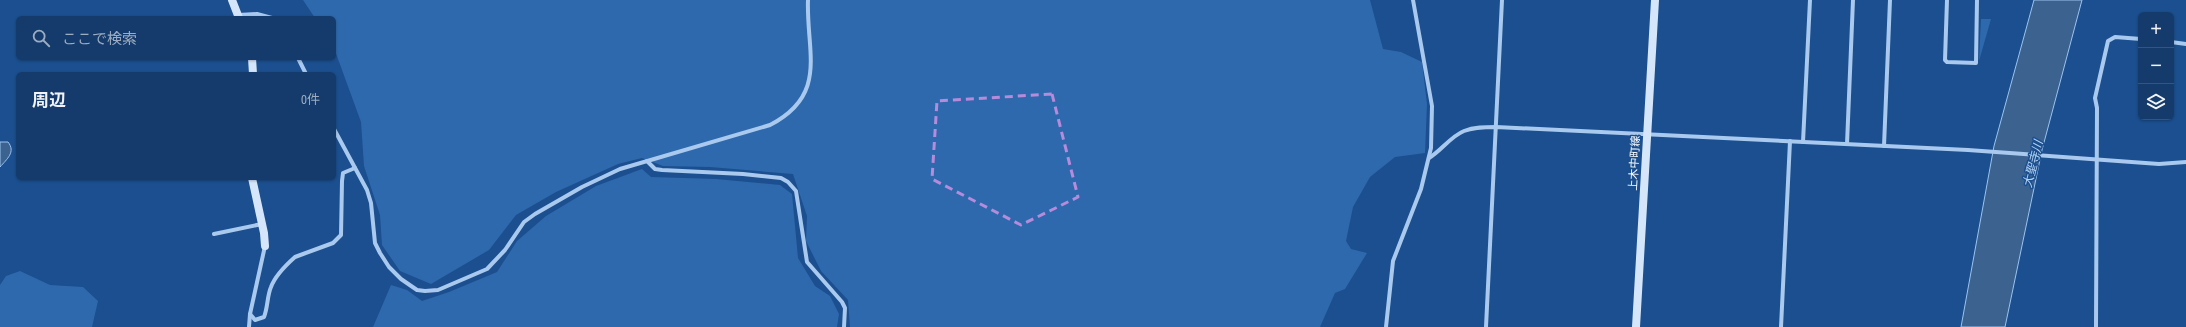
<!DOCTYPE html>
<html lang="ja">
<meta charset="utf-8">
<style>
:root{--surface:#143b6b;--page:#214673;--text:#f1f3f6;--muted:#9dadc1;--line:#33557e}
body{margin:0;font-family:"Archivo Narrow","Noto Sans JP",sans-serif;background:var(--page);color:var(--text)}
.controls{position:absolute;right:12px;top:12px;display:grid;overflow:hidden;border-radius:6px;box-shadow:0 1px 3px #0004}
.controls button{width:36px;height:36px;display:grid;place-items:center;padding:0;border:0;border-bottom:1px solid var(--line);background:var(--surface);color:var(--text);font:20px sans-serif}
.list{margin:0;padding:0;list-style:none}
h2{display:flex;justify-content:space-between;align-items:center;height:52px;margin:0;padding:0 16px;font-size:17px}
h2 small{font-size:13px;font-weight:400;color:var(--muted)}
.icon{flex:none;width:22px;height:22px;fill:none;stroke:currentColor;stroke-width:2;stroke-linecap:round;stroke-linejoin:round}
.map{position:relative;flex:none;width:2186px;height:327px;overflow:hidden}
.search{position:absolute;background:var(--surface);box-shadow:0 1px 3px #0004;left:16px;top:16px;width:320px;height:44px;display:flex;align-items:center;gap:10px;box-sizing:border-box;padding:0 14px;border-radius:6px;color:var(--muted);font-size:15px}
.panel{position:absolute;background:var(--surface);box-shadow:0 1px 3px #0004;left:16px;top:72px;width:320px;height:108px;border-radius:6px}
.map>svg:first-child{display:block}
.green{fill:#2e69ad}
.water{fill:#3c6290;stroke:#9cc4f0}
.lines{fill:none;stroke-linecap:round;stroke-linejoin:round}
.street{stroke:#a9c9ee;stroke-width:4}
.secondary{stroke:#d6e6fa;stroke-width:8}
.marked{fill:none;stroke:#b68bdc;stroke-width:3;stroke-dasharray:8 5;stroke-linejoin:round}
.labels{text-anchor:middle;stroke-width:3;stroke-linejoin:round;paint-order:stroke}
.street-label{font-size:11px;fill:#fff;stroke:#1b4f8f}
.water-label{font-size:12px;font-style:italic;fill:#b5d3f5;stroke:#1b4f8f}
</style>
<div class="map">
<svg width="2186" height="327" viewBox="0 0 2186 327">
<rect width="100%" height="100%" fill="#1b4f8f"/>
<g class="green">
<polygon points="303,0 1370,0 1383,49 1401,52 1422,62 1427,104 1425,153 1395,157 1370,177 1353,207 1346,241 1351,249 1367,253 1345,289 1335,293 1320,327 850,327 848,300 821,271 806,241 807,216 793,174 710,167 663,166 642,158 618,164 556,192 516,215 489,250 431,284 400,271 382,245 380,215 364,166 361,122 334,48 334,18 315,18"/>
<polygon points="1981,19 1991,19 1979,61"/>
<polygon points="642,169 651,177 716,179 780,185 792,194 798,258 815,286 830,296 839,314 837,327 373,327 391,285 407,290 422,301 449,292 497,272 517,241 546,216 596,186"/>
<polygon points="20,271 50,285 83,287 98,301 92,327 0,327 0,285 6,276"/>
</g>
<g class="water">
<polygon points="2034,0 2082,0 2042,150 2005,327 1961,327 1994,146"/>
<path d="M0 142H8C16 152 7 159 0 167Z"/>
</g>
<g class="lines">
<g class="street">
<polyline points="1947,0 1945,60 1947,62 1976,63 1977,0"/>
<polyline points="238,15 257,14 272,18"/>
<polyline points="2171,42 2186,44"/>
<polyline points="298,58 306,74"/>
<path d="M334 129 367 190 371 203 375 243 380 253 389 267 401 279 417 290 425 291 438 290 487 269 505 250 524 222 535 214 582 187 620 169 770 125C829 94 806 52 808 0"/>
<polyline points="1803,142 1810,0"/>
<polyline points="1847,144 1853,0"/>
<polyline points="1884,146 1890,0"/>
<path d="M1429 158C1441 151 1451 136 1464 131 1474 127 1485 127 1496 127L1968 150 2159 164 2186 162"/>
<polyline points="647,161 655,169 662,170 743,174 781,178 788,182 796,191 807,262 842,302 845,308 844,327"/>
<polyline points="214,234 262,224"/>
<path d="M250 314 255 320 264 317C268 307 267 296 271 287 275 276 286 265 295 257L333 243 341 235 342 181 343 173 355 168"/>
<polyline points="249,327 250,314 265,246"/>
<polyline points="1386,327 1393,261 1421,189 1431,148 1432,106 1413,0"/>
<polyline points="1486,327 1502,0"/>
<polyline points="1781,327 1790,141"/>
<polyline points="2096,327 2097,108 2095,98 2108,41 2115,37 2141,39"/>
</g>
<g class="secondary">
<polyline points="232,0 239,18"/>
<polyline points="252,58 253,74"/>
<polyline points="252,178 264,233 265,246"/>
<polyline points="1636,327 1655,0"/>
</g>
</g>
<path class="marked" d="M1052 94 1078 197 1021 225 932 179 937 101Z"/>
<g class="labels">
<g class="street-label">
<text transform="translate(1634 163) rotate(-87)" y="4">上木中町線</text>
</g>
<g class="water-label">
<text transform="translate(2033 164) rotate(-76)" y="4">大聖寺川</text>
</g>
</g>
</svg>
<div class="controls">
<button>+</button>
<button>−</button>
<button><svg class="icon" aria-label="layers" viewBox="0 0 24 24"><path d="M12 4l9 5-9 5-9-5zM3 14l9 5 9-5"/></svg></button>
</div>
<div class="search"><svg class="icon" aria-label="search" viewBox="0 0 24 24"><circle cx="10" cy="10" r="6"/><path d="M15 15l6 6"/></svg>ここで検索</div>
<section class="panel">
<h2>周辺<small>0件</small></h2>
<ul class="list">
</ul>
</section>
</div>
